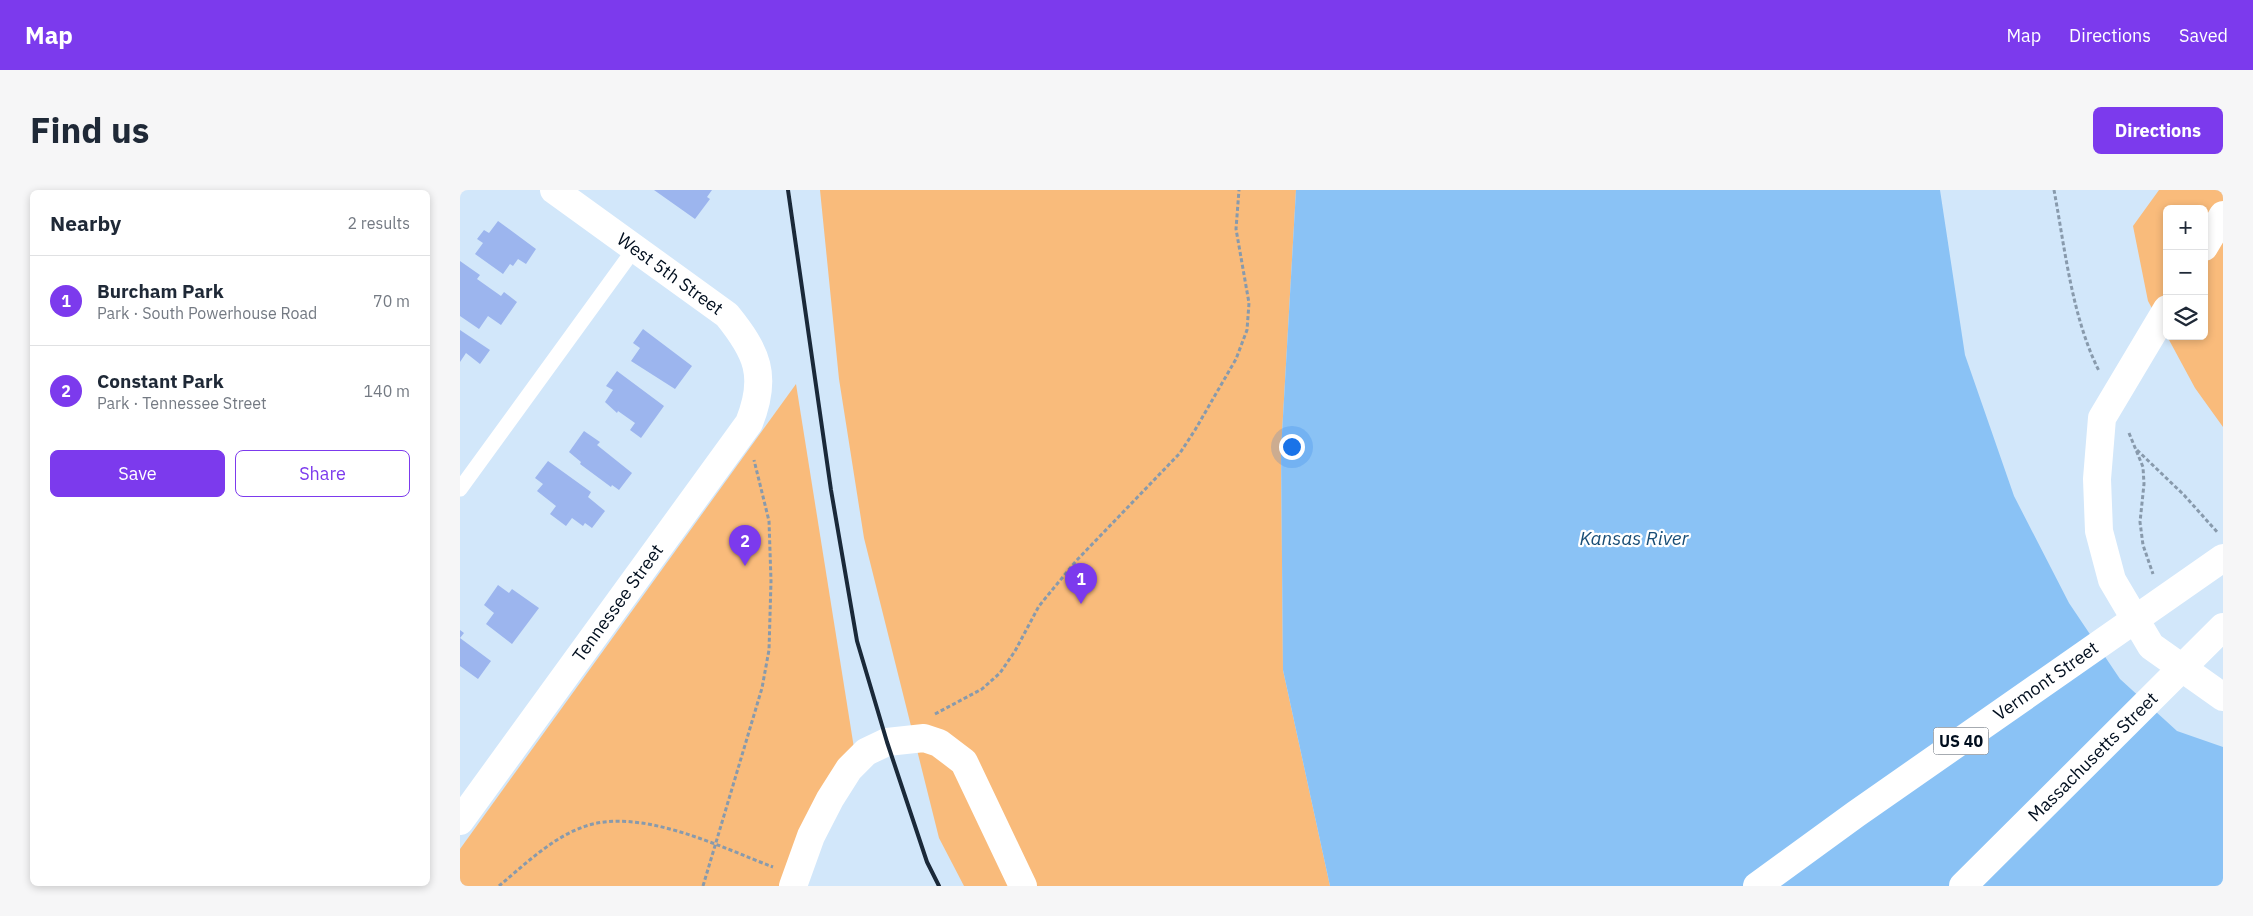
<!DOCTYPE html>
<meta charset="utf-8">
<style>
:root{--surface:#fff;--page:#f6f6f7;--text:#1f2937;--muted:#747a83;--line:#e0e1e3;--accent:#7c3aed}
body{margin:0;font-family:"IBM Plex Sans",sans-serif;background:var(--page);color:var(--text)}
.controls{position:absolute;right:15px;top:15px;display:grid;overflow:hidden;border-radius:8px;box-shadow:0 2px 8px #0003}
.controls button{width:45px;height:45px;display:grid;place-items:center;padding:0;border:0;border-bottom:1px solid var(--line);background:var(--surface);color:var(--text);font:25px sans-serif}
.you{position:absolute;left:831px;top:256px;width:18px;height:18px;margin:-12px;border:4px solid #fff;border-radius:50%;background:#1a73e8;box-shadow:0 0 0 8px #1a73e833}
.badge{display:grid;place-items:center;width:32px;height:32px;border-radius:50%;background:var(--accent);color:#fff;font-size:16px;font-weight:700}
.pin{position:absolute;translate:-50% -41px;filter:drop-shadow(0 1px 2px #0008)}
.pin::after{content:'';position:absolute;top:26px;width:18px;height:15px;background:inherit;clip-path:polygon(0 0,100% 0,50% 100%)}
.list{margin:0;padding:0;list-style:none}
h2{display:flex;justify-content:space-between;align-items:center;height:65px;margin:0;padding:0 20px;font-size:21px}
h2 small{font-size:16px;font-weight:400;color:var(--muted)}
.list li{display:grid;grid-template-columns:32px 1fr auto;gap:15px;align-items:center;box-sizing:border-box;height:90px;padding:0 20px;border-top:1px solid var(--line)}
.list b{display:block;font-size:19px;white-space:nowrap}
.list p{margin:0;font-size:16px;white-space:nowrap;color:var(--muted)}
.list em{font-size:16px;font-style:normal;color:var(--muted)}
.actions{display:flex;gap:10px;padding:15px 20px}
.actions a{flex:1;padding:11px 0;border:1px solid var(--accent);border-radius:8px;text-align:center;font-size:18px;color:var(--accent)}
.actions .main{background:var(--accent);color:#fff}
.icon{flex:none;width:28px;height:28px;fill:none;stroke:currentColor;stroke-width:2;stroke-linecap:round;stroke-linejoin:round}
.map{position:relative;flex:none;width:1763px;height:696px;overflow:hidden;border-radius:8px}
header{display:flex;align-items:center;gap:30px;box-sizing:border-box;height:70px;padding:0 25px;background:var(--accent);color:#fff}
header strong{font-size:24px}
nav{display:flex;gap:28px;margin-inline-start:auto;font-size:18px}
.intro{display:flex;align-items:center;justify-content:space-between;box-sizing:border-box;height:120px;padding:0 30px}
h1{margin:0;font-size:35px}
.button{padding:12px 22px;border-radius:8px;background:var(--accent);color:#fff;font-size:18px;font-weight:700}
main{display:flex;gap:30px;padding:0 30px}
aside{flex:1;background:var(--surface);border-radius:8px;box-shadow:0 2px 8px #0003}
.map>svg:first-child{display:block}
.green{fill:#f9bb7b;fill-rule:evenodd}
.water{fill:#8ac2f5}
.building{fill:#9cb5ee}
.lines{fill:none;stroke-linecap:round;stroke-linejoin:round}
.path{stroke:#889aac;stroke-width:3;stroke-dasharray:4 2.5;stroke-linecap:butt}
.lane{stroke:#fff;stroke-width:15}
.street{stroke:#fff;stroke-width:28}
.highway{stroke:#fff;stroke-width:28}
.rail{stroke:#1a2939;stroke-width:4}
.labels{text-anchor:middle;stroke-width:4.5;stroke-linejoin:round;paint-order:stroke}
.shield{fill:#fff;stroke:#4c5662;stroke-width:1}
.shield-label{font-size:16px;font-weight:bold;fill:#000e1e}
.street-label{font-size:18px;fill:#000e1e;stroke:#fff}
.water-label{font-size:19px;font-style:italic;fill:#184d76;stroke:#fff}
</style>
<header>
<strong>Map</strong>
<nav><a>Map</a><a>Directions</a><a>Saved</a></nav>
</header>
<div class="intro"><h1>Find us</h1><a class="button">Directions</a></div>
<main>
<aside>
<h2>Nearby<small>2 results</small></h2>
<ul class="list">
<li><span class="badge">1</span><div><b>Burcham Park</b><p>Park · South Powerhouse Road</p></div><em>70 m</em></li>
<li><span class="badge">2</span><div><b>Constant Park</b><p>Park · Tennessee Street</p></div><em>140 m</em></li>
</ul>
<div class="actions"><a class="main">Save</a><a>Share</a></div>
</aside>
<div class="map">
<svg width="1763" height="696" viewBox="0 0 1763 696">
<rect width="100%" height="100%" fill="#d2e7fa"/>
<g class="green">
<polygon points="360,0 836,0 821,261 823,480 870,696 504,696 479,648 404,348 379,189"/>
<path d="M1699 0H1763V237L1735 198 1688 111 1673 36ZM1707 19H1744V146H1707Z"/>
<polygon points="336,194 394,558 321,696 0,696 0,659"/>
</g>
<polygon class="water" points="836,0 1480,0 1505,165 1554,306 1609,413 1660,489 1717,541 1763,557 1763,696 870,696 823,480 821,261"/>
<g class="building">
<polygon points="194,0 252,0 247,7 250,9 235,29"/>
<polygon points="38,31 76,59 66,74 58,69 53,76 50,74 43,84 15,64 23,53 17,49 24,40 29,43"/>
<polygon points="0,71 20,85 17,89 41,106 44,102 57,112 41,135 28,126 19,139 0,126"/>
<polygon points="183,139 232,176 215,199 171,171 180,158 173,153"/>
<polygon points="0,140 30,160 20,174 6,163 0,172"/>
<polygon points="157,181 204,216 181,248 170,240 175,233 158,221 157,223 145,212 153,200 146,196"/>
<polygon points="124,241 140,252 137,255 172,283 159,300 152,295 151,297 120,274 121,272 109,262"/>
<polygon points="88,271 131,302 128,307 145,321 132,338 125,333 123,336 112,328 106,336 90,324 96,316 77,301 83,294 75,288"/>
<polygon points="38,395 49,403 52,399 79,418 52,454 26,434 34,423 24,415"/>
<polygon points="0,440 4,443 0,448 31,471 18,489 0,476"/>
</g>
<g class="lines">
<g class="path">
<path d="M1594 0C1605 59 1612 127 1639 181"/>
<polyline points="1669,243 1683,277 1684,294 1680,332 1683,355 1693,384"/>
<polyline points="1677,260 1724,305 1758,343"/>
<polyline points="475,524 522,499 540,483 555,461 579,416 616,371 720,263 735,240 776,169 787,140 789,113 776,39 779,0"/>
<path d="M39 696C64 675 92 648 123 637 179 616 260 657 313 677"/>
<polyline points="243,696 302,498 309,460 311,391 309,331 294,270"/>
</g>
<polyline class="lane" points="0,299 175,58"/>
<g class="street">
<polyline points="1744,57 1763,25"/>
<polyline points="1707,119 1642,228 1637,289 1639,341 1652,390 1691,456 1763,507"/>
<path d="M0 631 289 233C308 186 297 162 267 125L94 0"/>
<polyline points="333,696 351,646 370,609 389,579 406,562 427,552 464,548 479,553 504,572 563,696"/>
</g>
<g class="highway">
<polyline points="1297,696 1396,624 1763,368"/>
<polyline points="1503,696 1763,437"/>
</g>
<polyline class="rail" points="328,0 371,300 397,451 427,552 467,672 479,696"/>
</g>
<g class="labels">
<rect class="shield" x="1473.5" y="537.5" width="55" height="27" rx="4"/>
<g class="shield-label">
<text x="1501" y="557">US 40</text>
</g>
<g class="street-label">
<text transform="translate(210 84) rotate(36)" y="6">West 5th Street</text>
<text transform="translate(158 413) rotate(-54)" y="6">Tennessee Street</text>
<text transform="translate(1586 491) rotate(-35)" y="6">Vermont Street</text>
<text transform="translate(1633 567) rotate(-45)" y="6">Massachusetts Street</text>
</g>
<g class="water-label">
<text x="1174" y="355">Kansas River</text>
</g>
</g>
</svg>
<div class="controls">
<button>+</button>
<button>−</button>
<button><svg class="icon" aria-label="layers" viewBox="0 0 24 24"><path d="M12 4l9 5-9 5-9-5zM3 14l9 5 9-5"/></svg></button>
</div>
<div class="you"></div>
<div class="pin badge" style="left:621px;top:414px">1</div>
<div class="pin badge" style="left:285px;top:376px">2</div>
</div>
</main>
